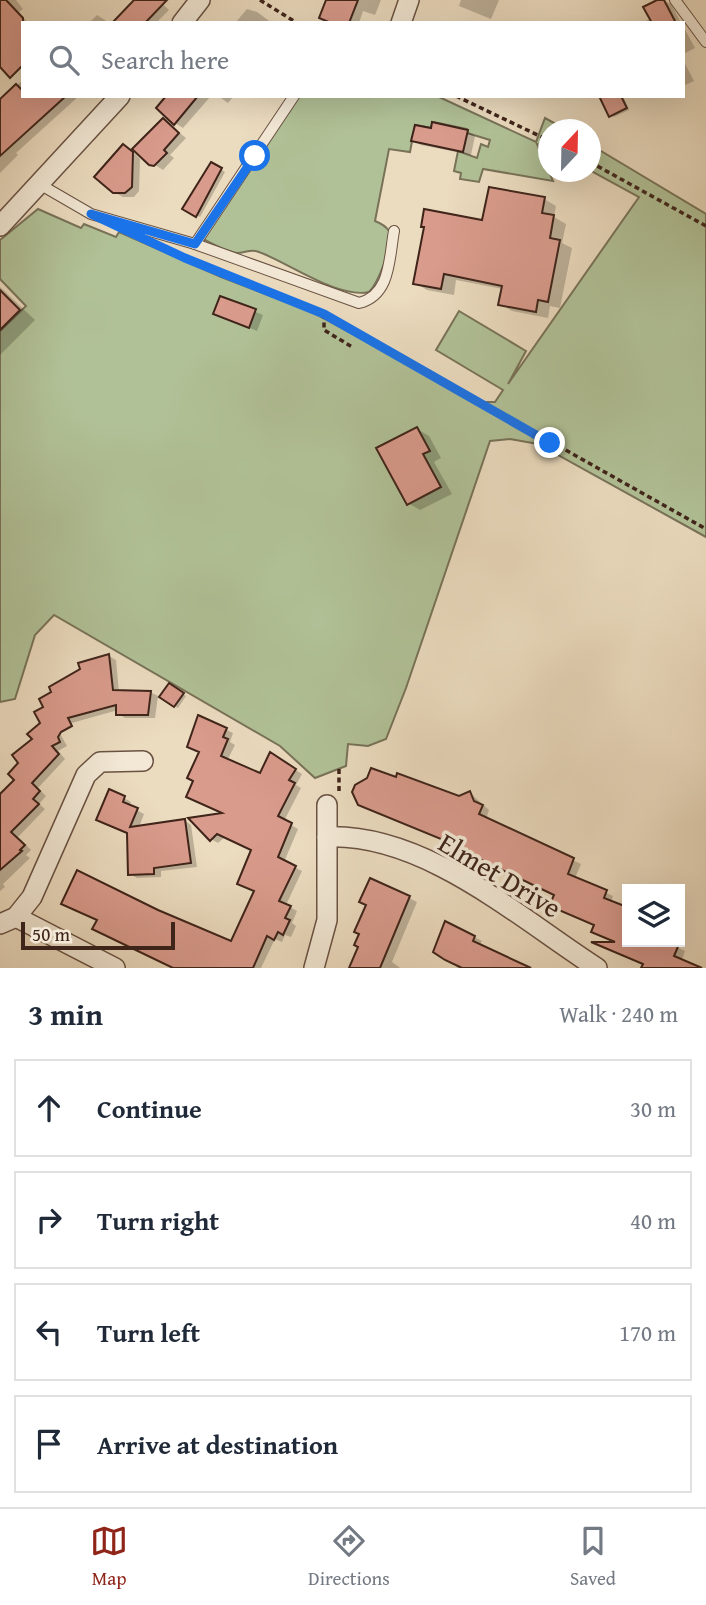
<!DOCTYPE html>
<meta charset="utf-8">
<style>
:root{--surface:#fff;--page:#f2f2f3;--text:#1f2937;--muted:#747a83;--line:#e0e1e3;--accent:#8f2418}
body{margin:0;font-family:"Gentium Book Plus",serif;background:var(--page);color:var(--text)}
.controls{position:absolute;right:21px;bottom:21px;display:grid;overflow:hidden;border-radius:0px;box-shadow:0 7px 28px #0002}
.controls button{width:63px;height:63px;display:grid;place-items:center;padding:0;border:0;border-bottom:2px solid var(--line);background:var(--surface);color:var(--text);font:35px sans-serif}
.compass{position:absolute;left:538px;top:119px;width:63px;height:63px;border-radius:50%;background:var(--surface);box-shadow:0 7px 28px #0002;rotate:22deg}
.scale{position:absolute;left:21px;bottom:18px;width:154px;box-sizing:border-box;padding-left:7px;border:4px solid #3f241a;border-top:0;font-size:19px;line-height:24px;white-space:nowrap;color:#3f241a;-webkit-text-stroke:5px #f2e8d5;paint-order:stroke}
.stop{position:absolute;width:21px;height:21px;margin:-16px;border:5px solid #1a73e8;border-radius:50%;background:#fff}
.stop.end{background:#1a73e8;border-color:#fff;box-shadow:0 2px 7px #0008}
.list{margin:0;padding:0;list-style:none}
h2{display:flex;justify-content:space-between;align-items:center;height:91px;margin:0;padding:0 28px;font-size:30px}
h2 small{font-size:23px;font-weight:400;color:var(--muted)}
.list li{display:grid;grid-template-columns:46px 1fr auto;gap:21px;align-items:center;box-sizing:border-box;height:98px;margin:0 14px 14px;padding:0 14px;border:2px solid var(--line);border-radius:0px}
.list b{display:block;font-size:26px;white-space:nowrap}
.list em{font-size:23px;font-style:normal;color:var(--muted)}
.icon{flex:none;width:38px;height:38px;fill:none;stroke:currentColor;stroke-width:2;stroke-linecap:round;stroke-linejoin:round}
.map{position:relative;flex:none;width:706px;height:968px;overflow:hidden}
.search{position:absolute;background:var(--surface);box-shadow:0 7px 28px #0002;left:21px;right:21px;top:21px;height:77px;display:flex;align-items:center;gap:18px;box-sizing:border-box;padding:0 24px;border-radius:0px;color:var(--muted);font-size:26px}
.sheet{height:539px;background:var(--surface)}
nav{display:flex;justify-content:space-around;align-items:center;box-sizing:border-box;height:98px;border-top:2px solid var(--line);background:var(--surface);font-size:19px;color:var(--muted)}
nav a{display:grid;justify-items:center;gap:4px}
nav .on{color:var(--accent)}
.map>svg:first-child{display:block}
.green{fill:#b1c197;stroke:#787258;stroke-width:2}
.shadow{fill:#0003}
.building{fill:#d99b8c;stroke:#3f241a;stroke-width:2}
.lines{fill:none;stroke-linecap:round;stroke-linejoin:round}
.service-casing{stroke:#6a5243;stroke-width:12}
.minor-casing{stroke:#6a5243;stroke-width:22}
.path{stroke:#3f241a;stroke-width:3.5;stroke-dasharray:5 3.5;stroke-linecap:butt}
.service{stroke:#f2e8d5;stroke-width:10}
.minor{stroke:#f2e8d5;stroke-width:19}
.route{stroke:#1a73e8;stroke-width:9}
.labels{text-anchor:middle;stroke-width:7;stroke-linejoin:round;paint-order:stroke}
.street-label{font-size:28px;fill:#3f241a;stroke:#f2e8d5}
</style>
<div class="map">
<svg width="706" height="968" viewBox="0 0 706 968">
<rect width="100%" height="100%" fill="#ebdbbf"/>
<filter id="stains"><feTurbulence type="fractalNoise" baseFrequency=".00286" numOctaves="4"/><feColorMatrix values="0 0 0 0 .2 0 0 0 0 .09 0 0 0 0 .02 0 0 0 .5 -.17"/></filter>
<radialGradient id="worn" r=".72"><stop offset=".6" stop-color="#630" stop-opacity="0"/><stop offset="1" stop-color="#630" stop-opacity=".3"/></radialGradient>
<g class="green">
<path d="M297 96H437L536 142 545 118 565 129 548 130V149L537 144 553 181 483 169 479 182 460 179 461 173 454 171 458 151 477 158 481 144 488 147 490 140 467 133V129L433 122 431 128 415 125 410 152 389 149 375 221C380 223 386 226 389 231 394 244 378 283 369 292 338 299 289 263 259 252 250 248 247 253 238 253 227 252 213 244 203 239Z"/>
<polygon points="591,145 706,214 706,537 538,444 510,439 490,441 406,688 386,739 368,746 348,744 346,766 315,778 280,746 54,615 35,635 15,699 0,702 0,331 26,306 0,279 0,240 38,209 81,228 84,224 116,237 119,232 221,277 312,312 480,402 495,402 503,390 436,350 459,311 526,351 508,384 639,197 591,171"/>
</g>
<g class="shadow">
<polygon points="0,0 16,0 23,9 19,12 28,23 23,23 0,42"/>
<polygon points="137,0 158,0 169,10 156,23 115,23"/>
<polygon points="328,0 381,0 375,15 363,11 359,23 331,23"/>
<polygon points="461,0 499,0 491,19 459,6"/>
<polygon points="661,0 671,4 681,23 642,23 651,18"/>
<polygon points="247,9 257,12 272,23 235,23"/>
<polygon points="97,15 105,20 107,23 89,23"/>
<polygon points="683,26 695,48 683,54"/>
<polygon points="683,60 694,81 683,86"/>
<polygon points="23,80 23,96 79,96 16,153 18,155 0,173 0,101"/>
<polygon points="169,96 209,96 210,97 183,128 175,123"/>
<polygon points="218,96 234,96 228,103"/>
<polygon points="613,96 623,96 629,110 614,117 611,115"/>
<polygon points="163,120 186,138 170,155 174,158 163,170 155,165"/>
<polygon points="467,131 475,136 471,155 421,145 413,141"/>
<polygon points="132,151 140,159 139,191 134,197 123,197 114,192"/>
<polygon points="212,164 225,172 200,217 184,208"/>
<polygon points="544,199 556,206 554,217 566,224 562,243 572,248 560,308 550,306 548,318 512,311 500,304 503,289 456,280 454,295 427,290 415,283 483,222"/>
<polygon points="0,287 35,320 0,355"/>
<polygon points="221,298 263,315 257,331 215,314"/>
<polygon points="417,429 429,436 441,458 434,462 452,494 420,510 408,503"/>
<polygon points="109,656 116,660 119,692 150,692 158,696 155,718 125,718 118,714 118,710 61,726"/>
<polygon points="169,685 186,696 178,708 161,697"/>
<polygon points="199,717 233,733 230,742 235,745 227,761 260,775 271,755 302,774 296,785 301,788 284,821 298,829 284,862 302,871 286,905 297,911 292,923 296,926 291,937 285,935 282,942 275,939 261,968 176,968 157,912 232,944 256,891 252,849 225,837 218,843 211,839 226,814 195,781 201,752"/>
<polygon points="58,730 67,746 58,751 65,759 38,788 46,796 39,804 45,809 18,837 31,850 26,855 30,858 3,884 5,887 0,891 0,796"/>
<polygon points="470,793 489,810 486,819 581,864 575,878 613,896 611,902 627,917 627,942 666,942 685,951 682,960 697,968 652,968 596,925 459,798"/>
<polygon points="124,798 131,802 129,806 144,814 139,827 184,820 191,825 197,867 161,871 161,877 137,878 130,874 129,833 105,823"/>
<polygon points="409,898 417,902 392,962 400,968 351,968"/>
<polygon points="446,923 482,941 479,946 520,968 457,968"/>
</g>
<g class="building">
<polygon points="0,0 6,0 23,18 23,65 10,78 0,67"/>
<polygon points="134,0 167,0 145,23 112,23"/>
<polygon points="326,0 358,0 349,23 331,23 319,18"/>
<polygon points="657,0 664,0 676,23 652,23 643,7"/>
<polygon points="16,84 23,91 23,96 66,96 0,156 0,99"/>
<polygon points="166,96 198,96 174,125 156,108"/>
<polygon points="599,96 621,96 627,108 609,117"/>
<polygon points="163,118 179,133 164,150 167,153 154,166 149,165 132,149"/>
<polygon points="432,122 468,130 463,152 411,141 415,125 431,128"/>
<polygon points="123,144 133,152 132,187 125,193 113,193 94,177"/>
<polygon points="211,162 222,168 196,217 182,209"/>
<polygon points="489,187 545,197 542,213 554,215 550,238 560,240 548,302 538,300 536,312 498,305 502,286 444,274 441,289 413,284 424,227 421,227 424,209 482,220"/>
<polygon points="0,290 20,310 0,330"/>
<polygon points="220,296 256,309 249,328 213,314"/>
<polygon points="417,427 430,451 423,454 441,487 407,505 376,448"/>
<polygon points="109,654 113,690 151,691 148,715 116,715 116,705 68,718 72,726 61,732 58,737 60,742 52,746 59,754 32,783 40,791 33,799 39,804 11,832 25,845 20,850 22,851 0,870 0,794 14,780 8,774 18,763 12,755 32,739 27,734 40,723 34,712 43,707 39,699 51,692 49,687 80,669 78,663"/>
<polygon points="169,683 184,693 174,707 159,697"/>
<polygon points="198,715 227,728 223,737 228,739 221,756 260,773 270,752 296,769 289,780 295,783 278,816 292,823 278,857 296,866 279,901 291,906 285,918 290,920 283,935 278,932 274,940 267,936 253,968 173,968 92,929 97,920 61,904 77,870 158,910 231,941 254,891 237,884 251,850 217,834 210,841 188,818 222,813 186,797 193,781 187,778 199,752 187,747"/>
<polygon points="371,768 396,777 397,773 459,796 470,791 474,801 483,805 479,814 574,858 568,874 607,890 604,898 627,907 627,942 680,942 674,956 702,968 641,968 643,964 591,942 615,942 591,932 594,925 554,908 550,904 554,895 467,853 468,850 358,805 352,792 355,785 367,778"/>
<polygon points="109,789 125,796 123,802 138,808 130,827 185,819 191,863 154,868 154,874 128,875 127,833 96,820"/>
<polygon points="370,878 410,896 380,968 349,968 358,947 354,945 359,934 354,932 366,905 359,902"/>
<polygon points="445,921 475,936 473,941 531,968 462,968 445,960 433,952"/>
</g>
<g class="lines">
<g class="service-casing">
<g id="service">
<polyline points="675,0 706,42"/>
<path d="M41 185 91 214 195 244 359 303C391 295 389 258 394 231"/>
<polyline points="195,244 294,96"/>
</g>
</g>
<g class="minor-casing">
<g id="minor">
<polyline points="182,23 200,0"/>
<polyline points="401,23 409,0"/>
<polyline points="0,226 120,96"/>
<path d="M327 837C425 833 519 918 597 968"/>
<polyline points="16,917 115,968"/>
<polyline points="0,924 16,917 32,897 86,775 100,762 143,761"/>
<polyline points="314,968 327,920 327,805"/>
</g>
</g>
<g class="path">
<polyline points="260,0 297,23"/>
<polyline points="456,96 548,140"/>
<polyline points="590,162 706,226"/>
<polyline points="195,262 324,314 706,529"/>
<polyline points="324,314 324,330 354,348"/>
<polyline points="339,769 339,791"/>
</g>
<use href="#service" class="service"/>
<use href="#minor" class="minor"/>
</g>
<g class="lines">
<polyline class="route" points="255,156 195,244 91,214 185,258 324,314 550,443"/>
</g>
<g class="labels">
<g class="street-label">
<text transform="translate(500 875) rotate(31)" y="10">Elmet Drive</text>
</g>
</g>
<rect width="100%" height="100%" filter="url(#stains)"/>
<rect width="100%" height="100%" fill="url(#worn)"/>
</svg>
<div class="controls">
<button><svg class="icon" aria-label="layers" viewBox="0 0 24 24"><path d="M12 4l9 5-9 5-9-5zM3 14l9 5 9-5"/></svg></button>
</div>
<svg class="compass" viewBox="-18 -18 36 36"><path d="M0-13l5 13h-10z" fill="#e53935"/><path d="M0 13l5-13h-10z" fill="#747a83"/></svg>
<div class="scale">50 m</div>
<div class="stop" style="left:255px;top:156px"></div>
<div class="stop end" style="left:550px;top:443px"></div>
<div class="search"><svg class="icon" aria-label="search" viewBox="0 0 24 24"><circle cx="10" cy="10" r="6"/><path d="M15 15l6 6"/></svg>Search here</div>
</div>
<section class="sheet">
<h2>3 min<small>Walk · 240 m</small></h2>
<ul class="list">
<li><svg class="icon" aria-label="ahead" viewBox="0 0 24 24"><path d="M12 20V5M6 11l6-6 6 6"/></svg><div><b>Continue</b></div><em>30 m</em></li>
<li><svg class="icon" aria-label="right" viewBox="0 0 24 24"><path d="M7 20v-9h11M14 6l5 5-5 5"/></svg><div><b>Turn right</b></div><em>40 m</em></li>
<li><svg class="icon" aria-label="left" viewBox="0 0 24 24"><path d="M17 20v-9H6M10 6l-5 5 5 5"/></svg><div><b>Turn left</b></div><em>170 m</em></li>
<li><svg class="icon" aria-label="arrive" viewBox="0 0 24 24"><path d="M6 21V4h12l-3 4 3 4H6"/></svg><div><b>Arrive at destination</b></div></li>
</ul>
</section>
<nav>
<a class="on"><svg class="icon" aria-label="map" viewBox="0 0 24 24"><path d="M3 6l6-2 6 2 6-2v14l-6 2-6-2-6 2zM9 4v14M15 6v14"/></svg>Map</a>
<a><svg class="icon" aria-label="directions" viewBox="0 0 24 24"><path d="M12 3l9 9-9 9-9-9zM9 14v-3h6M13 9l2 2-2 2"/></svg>Directions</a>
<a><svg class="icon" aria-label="saved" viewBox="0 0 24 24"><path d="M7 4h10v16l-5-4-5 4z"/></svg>Saved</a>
</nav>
